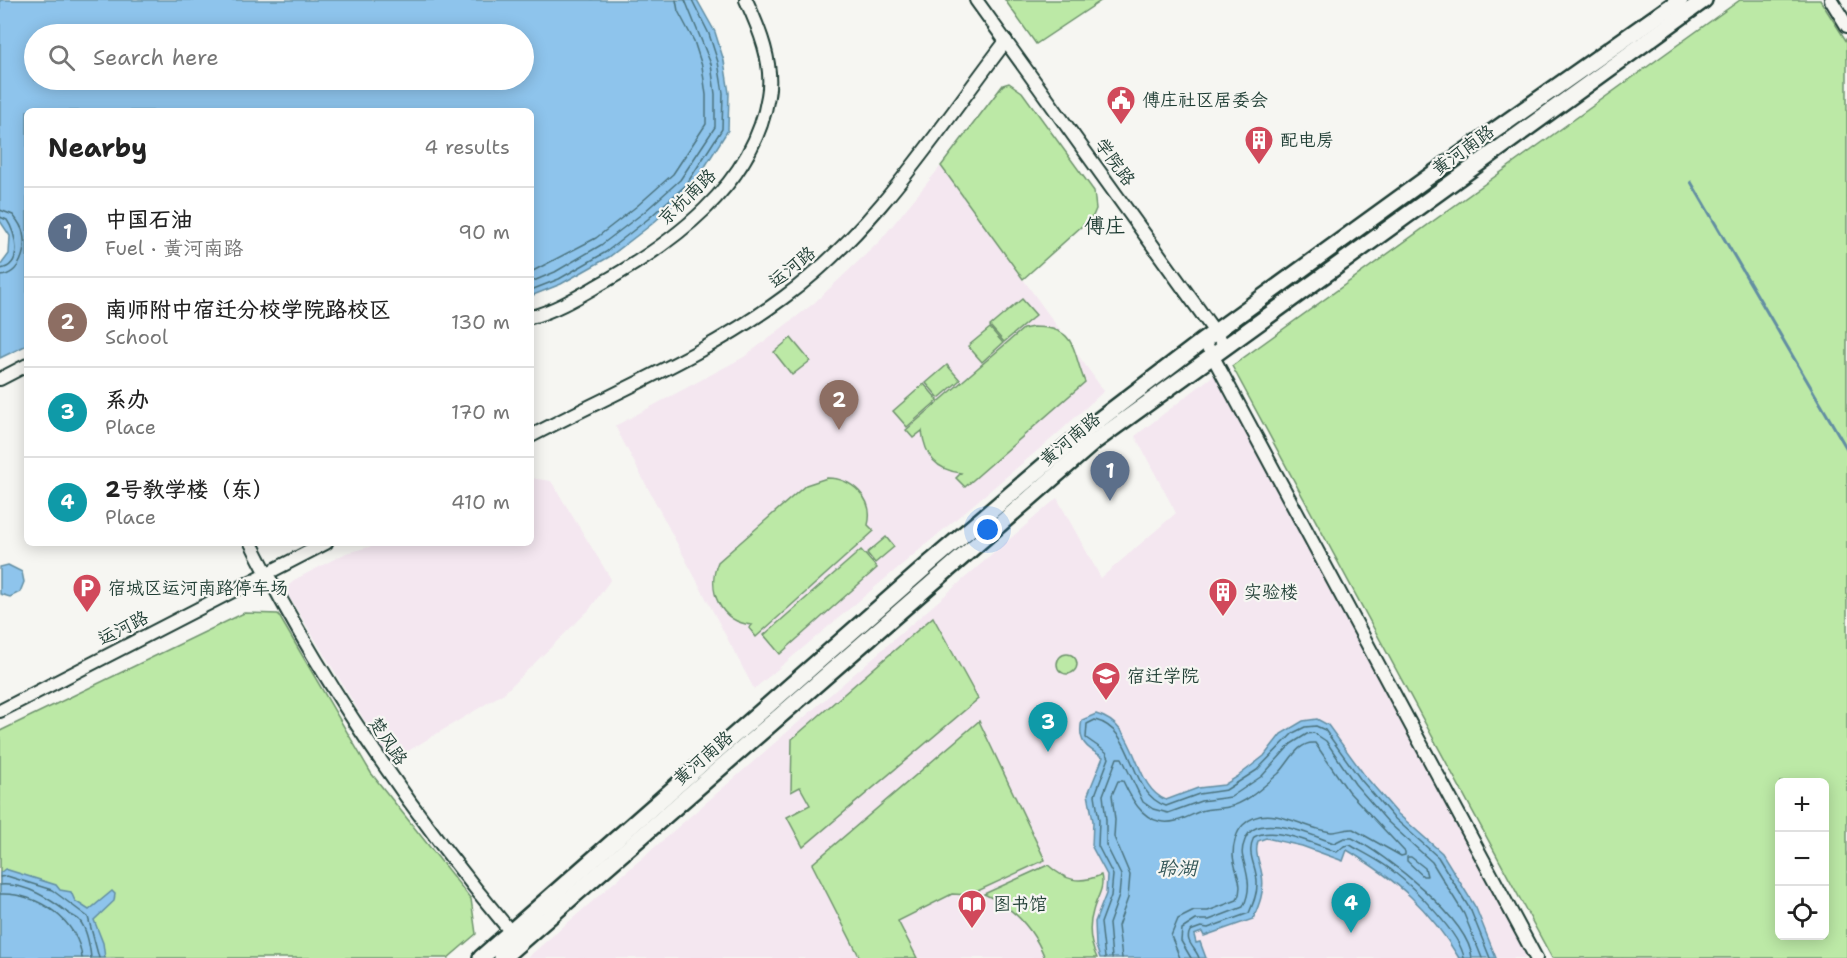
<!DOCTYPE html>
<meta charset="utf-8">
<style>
:root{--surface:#fff;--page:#f2f2f2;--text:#222;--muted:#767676;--line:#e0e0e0;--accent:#0b8043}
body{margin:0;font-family:"Shantell Sans","LXGW WenKai TC",sans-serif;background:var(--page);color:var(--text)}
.controls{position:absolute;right:18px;bottom:18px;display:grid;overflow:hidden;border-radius:9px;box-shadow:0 3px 15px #0003}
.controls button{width:54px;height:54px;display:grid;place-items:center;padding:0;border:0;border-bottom:2px solid var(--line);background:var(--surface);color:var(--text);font:30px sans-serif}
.you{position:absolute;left:988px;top:530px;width:21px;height:21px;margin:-15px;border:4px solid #fff;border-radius:50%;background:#1a73e8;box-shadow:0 0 0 9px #1a73e833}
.badge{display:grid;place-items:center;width:39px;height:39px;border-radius:50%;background:var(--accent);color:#fff;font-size:20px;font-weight:700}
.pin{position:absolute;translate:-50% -50px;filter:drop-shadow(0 2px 3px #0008)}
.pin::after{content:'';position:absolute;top:32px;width:21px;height:18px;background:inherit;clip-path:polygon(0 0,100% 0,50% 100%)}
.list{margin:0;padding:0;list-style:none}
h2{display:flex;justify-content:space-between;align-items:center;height:78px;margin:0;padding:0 24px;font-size:26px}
h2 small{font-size:20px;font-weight:400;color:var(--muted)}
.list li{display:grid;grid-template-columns:39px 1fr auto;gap:18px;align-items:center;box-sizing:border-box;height:90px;padding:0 24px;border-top:2px solid var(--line)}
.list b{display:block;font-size:22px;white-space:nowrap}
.list p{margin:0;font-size:20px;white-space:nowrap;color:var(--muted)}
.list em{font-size:20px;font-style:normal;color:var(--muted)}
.icon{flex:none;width:33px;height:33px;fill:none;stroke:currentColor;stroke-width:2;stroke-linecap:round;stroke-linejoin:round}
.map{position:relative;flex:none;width:1847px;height:958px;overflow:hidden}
.search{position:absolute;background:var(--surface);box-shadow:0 3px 15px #0003;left:24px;top:24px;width:510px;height:66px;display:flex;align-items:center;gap:15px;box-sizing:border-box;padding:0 21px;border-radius:33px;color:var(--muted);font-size:22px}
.panel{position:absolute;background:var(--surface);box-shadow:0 3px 15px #0003;left:24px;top:108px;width:510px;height:438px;border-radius:9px}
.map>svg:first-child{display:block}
.built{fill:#f4e7f0}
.green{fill:#bce9a6;stroke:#6e936d;stroke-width:1.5;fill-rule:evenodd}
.water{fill:#8ec4ec;stroke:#628ea2;stroke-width:1.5;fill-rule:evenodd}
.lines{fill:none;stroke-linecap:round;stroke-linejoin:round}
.shore{stroke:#4b737e;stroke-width:1.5}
.stream{stroke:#628ea2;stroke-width:3}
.minor-casing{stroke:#1f3d34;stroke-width:16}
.major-casing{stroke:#1f3d34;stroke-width:20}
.minor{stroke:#f6f6f2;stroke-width:12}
.major{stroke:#f6f6f2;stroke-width:15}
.labels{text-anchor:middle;stroke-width:4.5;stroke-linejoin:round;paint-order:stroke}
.poi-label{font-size:18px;fill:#1f3d34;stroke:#f6f6f2;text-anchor:start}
.street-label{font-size:18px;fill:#1f3d34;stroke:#f6f6f2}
.water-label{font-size:20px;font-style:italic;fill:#355859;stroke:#f6f6f2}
.quarter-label{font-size:21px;fill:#1f3d34;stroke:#f6f6f2}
</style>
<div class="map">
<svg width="1847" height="958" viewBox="0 0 1847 958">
<rect width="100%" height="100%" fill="#f6f6f2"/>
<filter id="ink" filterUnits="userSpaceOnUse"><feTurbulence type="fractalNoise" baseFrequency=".0167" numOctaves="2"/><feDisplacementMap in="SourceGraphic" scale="12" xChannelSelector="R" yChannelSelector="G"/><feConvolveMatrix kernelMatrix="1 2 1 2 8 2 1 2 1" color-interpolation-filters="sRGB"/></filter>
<g filter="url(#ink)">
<g class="built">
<polygon points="941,166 1104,391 1056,435 754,689 615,426 744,357 813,304 879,242"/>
<polygon points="1214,375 1532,958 527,958 1057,498 1101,578 1176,513 1135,436"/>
<polygon points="531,478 551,481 611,579 589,610 504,693 390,762 286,592 286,588 296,579 346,553 384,543 531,543"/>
</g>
<g class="green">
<polygon points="1005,0 1102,0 1036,44"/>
<path d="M1740 0H1820L1847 42V958H1552L1232 366ZM1780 782H1824V936H1780Z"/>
<polygon points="1009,83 1022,92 1094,191 1096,209 1093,216 1023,279 941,166 1003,85"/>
<polygon points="1022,299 1036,315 1004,342 990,326"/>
<path d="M1033 327C1078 327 1071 349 1085 382L965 487 956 478 961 473C936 470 925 456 922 431L913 438 906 430 1023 329Z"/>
<polygon points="990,328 1003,343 982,362 968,346"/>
<polygon points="791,338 810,361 792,375 774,352"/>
<polygon points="947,365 960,380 939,398 926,383"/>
<polygon points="924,384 938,400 907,427 893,411"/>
<path d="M827 478C851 478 875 498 868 525L874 531 756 637 749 628 752 625C720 622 706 590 718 562L806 485Z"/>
<polygon points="886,537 894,547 875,563 867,553"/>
<polygon points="861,550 877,568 780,654 764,635"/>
<polygon points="244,613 278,614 371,773 471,899 476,934 448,958 0,958 0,731"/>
<polygon points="933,617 978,699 803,847 787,817 810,805 800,787 791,792 792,739"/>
<circle cx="1067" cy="664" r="10"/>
<polygon points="979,721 1045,860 969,895 952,894 898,921 917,958 860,958 812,864"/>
<path d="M1048 865C1066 881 1079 884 1101 875 1105 889 1096 898 1093 911 1088 927 1090 943 1097 958H1045C1033 928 1014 907 984 894Z"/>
</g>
<g class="water">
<path d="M0 0H697L715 32 724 61 729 93 728 130 691 189 652 224 609 257 561 284 531 296V111H27V345L0 358V266L9 254 10 236 0 221ZM524 34V80H34V34Z"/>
<polygon points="8,565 22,572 24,582 20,592 10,597 0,594 0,567"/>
<path d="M1096 714C1141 726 1131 786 1166 800L1198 788 1224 785 1237 777 1264 756 1281 734 1303 721 1317 719 1328 725 1365 776 1397 813 1442 853 1476 908 1496 958H1459C1428 907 1398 881 1347 850L1343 861 1302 846 1266 838 1258 841C1254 854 1260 862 1262 875 1265 891 1259 905 1253 919L1204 936 1202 932 1194 935 1196 943 1200 942 1206 958H1100L1096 946 1095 922 1106 894 1107 875 1092 847 1093 821 1088 794 1103 757C1086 748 1077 741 1082 720Z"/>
<polygon points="5,869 56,885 60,890 71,892 75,901 89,910 112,891 115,894 114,901 94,920 103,943 105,958 0,958 0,873"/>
</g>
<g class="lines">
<g class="shore">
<path d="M0 210 13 215C17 220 22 227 23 233 27 250 20 275 0 276"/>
<path d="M0 217 7 220C16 233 24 266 0 269"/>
<polyline points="531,272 596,238 637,206 673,174 706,124 706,95 702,66 694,41 678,11 676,0"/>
<polyline points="531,282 555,272 601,245 643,213 680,180 715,127 715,94 711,64 685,0"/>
<polyline points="531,290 559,279 606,252 648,219 686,185 722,129 723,93 718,62 709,34 692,0"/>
<polygon points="1407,857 1411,857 1425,868 1427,876 1423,876 1407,861"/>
<polyline points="0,877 7,876 52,890 88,917 99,958"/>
<path d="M0 885C26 883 50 899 68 913 72 916 78 918 80 921 87 930 90 948 91 958"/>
<path d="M0 894C37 892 79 921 82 958"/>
<path d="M1105 958 1101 923 1111 896 1113 875 1098 846 1099 820 1095 795 1109 758 1106 752 1086 738 1087 724 1095 720C1137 730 1127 793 1166 806L1199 794 1226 790 1257 770 1293 733 1305 727 1316 726 1325 730 1361 780 1393 817 1438 857 1471 911 1490 958"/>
<polyline points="1112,958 1109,924 1119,896 1121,875 1106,845 1106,820 1103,795 1117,758 1122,758 1143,802 1153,809 1168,813 1201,801 1231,797 1262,776 1291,744 1307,734 1314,733 1326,741 1355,784 1388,822 1432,862 1464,914 1482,958"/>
<path d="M1122 958 1118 926 1128 898 1130 875 1114 837 1115 820 1112 795 1118 781H1123C1133 803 1147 828 1176 821 1185 819 1193 814 1201 811 1210 808 1220 809 1228 807 1247 803 1264 786 1278 774 1289 764 1297 741 1315 743L1348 791 1405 852V855L1401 856 1353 829C1345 828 1337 833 1331 832 1303 829 1268 801 1243 825 1236 832 1233 845 1233 855 1234 872 1245 883 1237 900L1208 911H1194L1178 919 1171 936 1180 958"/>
<path d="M1191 958 1181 941 1182 929 1196 920H1209L1243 907C1252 889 1248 877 1243 858 1241 852 1243 845 1245 840 1256 809 1313 836 1334 843L1344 838H1352C1385 854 1469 919 1472 958"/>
<path d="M1199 958C1196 948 1184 942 1190 931L1201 927 1208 928 1249 913C1253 904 1257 895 1257 885 1258 867 1245 855 1254 837 1274 825 1316 845 1337 852L1344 846 1350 845C1364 853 1381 861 1394 872 1413 887 1461 934 1464 958"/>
</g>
<polyline class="stream" points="1691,182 1847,449"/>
<g class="minor-casing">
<g id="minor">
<polyline points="976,0 1225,346"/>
<polyline points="1831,0 1847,26"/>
<path d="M531 317C554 311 576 298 597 286 670 245 754 186 768 96 774 64 759 28 746 0"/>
<polyline points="1204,340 1536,958"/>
<polyline points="0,379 27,365"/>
<path d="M531 436C615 392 706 355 783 298 875 231 937 131 1006 41"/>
<path d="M251 543C323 685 413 815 515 937"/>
<polyline points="0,711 326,543"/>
</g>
</g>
<g class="major-casing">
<g id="major">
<polyline points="481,958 929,564 1086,430 1204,340 1430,176 1680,0"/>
<polyline points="502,958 1094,442 1704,0"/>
</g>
</g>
<use href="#minor" class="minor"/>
<use href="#major" class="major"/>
</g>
</g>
<defs>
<g id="civic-pin" transform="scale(1.5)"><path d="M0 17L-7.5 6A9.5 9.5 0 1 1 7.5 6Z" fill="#d1495b" stroke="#f6f6f2"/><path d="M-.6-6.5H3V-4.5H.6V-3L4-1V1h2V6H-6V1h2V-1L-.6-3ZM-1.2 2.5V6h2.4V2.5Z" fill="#fff"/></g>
<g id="building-pin" transform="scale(1.5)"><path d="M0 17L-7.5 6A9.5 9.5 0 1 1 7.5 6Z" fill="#d1495b" stroke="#f6f6f2"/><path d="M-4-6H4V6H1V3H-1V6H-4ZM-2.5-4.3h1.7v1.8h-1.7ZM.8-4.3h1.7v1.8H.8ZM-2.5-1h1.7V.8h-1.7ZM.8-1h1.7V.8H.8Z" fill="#fff"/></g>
<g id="parking-pin" transform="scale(1.5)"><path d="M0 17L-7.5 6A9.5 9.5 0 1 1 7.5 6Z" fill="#d1495b" stroke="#f6f6f2"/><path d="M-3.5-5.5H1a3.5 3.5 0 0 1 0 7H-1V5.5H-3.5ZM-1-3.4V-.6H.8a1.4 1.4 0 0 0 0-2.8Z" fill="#fff"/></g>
<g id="university-pin" transform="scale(1.5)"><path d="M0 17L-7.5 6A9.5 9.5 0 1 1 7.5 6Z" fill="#d1495b" stroke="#f6f6f2"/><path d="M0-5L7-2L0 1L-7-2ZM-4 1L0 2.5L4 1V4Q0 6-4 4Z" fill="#fff"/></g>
<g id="library-pin" transform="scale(1.5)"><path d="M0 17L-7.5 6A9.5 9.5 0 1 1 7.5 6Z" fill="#d1495b" stroke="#f6f6f2"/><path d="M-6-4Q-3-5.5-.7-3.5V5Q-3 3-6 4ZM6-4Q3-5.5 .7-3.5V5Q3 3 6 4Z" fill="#fff"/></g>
</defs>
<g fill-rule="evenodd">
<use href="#civic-pin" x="1121" y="100"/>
<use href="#building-pin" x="1259" y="140"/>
<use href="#parking-pin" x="87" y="588"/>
<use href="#building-pin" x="1223" y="592"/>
<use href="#university-pin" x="1106" y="676"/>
<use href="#library-pin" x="972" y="904"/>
</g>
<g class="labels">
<g class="poi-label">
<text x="1142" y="106">傅庄社区居委会</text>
<text x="1280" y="146">配电房</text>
<text x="108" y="594">宿城区运河南路停车场</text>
<text x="1244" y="598">实验楼</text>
<text x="1127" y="682">宿迁学院</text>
<text x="993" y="910">图书馆</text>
</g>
<g class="street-label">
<text transform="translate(1463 150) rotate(-36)" y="6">黄河南路</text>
<text transform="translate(1115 162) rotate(54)" y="6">学院路</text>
<text transform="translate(687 197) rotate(-44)" y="6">京杭南路</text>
<text transform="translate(792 267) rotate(-39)" y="6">运河路</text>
<text transform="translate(1070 439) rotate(-40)" y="6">黄河南路</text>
<text transform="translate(123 628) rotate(-27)" y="6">运河路</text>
<text transform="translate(388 741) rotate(56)" y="6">楚风路</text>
<text transform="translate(703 758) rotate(-41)" y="6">黄河南路</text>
</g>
<g class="water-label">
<text x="1177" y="875">聆湖</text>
</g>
<g class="quarter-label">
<text x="1105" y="233">傅庄</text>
</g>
</g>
</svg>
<div class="controls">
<button>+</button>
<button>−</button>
<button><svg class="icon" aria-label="locate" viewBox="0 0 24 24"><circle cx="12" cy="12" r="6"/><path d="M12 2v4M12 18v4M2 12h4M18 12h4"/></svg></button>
</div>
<div class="you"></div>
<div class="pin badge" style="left:1110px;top:501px;background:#5c6f8a">1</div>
<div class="pin badge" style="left:839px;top:430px;background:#8d6e63">2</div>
<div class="pin badge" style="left:1048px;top:752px;background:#0f9aa8">3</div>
<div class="pin badge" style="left:1351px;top:933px;background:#0f9aa8">4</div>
<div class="search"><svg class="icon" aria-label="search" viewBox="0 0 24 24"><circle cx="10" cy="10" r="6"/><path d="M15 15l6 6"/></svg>Search here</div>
<section class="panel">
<h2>Nearby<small>4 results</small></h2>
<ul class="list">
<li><span class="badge" style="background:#5c6f8a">1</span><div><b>中国石油</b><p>Fuel · 黄河南路</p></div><em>90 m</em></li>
<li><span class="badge" style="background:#8d6e63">2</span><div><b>南师附中宿迁分校学院路校区</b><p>School</p></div><em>130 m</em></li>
<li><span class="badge" style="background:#0f9aa8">3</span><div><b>系办</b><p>Place</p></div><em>170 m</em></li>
<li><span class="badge" style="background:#0f9aa8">4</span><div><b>2号教学楼（东）</b><p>Place</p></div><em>410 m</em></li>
</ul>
</section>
</div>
